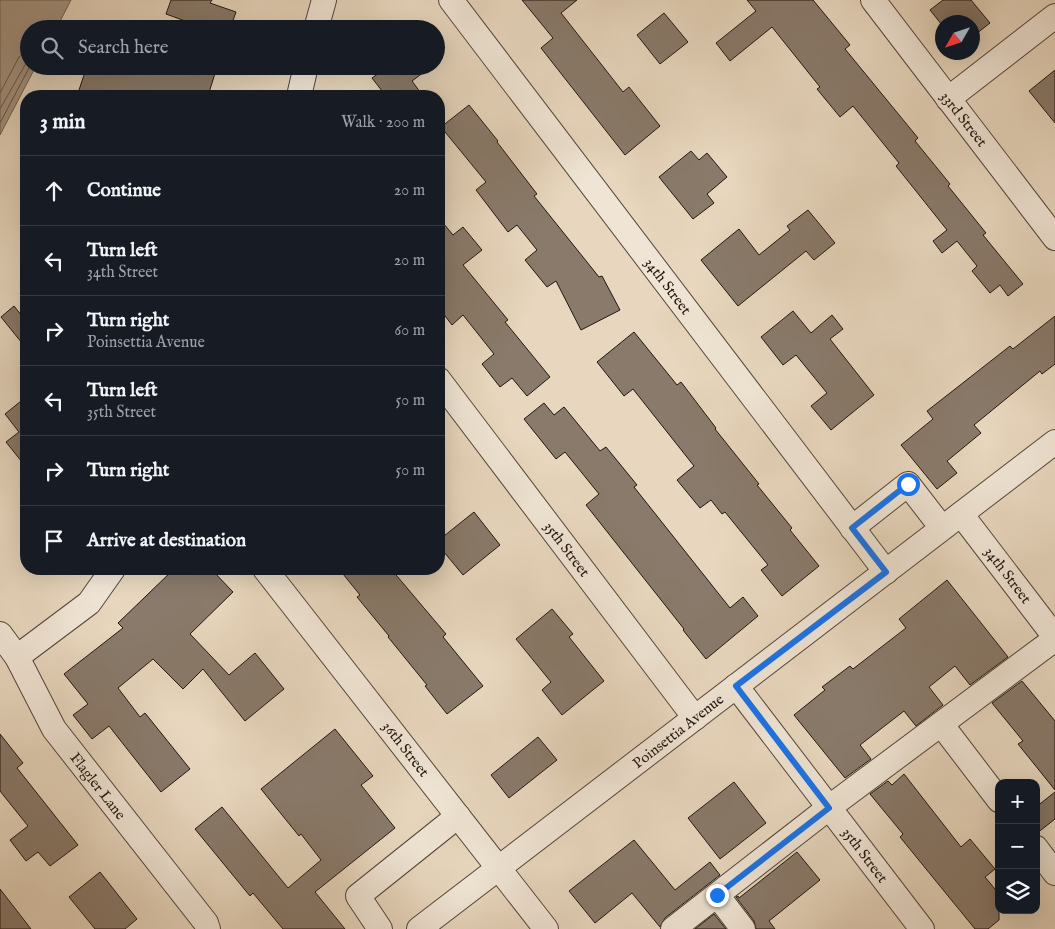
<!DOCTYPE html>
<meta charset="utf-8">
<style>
:root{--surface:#171b24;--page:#20242c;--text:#f1f3f6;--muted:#9ea1a6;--line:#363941}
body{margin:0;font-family:"IM FELL English",serif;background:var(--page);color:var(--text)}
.controls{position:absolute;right:15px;bottom:15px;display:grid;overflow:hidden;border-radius:10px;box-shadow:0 5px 20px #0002}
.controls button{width:45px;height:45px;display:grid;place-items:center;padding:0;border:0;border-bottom:1px solid var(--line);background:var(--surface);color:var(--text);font:25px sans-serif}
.compass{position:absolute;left:935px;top:15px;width:45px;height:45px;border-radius:50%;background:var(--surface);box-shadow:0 5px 20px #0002;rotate:231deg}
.stop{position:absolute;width:15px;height:15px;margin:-11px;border:4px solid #1a73e8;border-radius:50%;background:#fff}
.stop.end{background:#1a73e8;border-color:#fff;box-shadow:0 1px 5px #0008}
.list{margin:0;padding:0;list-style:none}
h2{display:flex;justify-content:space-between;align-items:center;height:65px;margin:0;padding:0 20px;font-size:21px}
h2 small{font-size:16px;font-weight:400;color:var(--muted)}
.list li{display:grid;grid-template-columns:32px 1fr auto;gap:15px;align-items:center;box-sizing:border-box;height:70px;padding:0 20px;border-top:1px solid var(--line)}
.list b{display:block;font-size:19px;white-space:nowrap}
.list p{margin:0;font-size:16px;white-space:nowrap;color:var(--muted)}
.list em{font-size:16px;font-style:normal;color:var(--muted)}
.icon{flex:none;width:28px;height:28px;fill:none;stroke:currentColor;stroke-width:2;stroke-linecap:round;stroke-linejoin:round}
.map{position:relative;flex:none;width:1055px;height:929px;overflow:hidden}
.search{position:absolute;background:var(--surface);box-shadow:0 5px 20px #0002;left:20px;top:20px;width:425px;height:55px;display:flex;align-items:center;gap:12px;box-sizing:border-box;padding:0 18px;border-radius:28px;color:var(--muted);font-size:19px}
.panel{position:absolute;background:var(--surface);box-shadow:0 5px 20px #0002;left:20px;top:90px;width:425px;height:485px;border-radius:20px}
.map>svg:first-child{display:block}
.water{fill:#a59583;stroke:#716255}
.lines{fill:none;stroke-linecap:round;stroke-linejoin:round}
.shore{stroke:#64564a;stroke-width:1}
.building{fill:#897a6b;stroke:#231611}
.minor-casing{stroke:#54463c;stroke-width:26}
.minor{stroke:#f0e5d5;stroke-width:24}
.route{stroke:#1a73e8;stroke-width:6}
.labels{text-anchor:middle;stroke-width:4;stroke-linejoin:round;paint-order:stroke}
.street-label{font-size:15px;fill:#231611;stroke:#f0e5d5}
</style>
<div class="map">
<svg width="1055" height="929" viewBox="0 0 1055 929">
<rect width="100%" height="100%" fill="#e8d7be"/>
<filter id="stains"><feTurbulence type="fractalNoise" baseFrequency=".004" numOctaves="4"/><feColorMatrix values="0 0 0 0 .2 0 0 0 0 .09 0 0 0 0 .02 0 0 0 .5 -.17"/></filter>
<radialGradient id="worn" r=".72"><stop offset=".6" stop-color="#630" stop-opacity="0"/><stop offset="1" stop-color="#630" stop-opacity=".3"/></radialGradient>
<polygon class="water" points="0,0 71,0 56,29 29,29 29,66 36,66 0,135"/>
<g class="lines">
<g class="shore">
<polyline points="0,93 19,57 29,49"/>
<polyline points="0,109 29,58"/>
<polyline points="0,123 30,66"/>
</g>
</g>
<g class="building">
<polygon points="171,0 212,0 210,3 236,12 230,29 207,29 166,14"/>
<polygon points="522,0 577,0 561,13 623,92 629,87 660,126 625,155 541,48 553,38"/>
<polygon points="747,0 813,0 850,45 845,49 918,138 915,141 950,184 948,186 986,233 983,235 1023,284 1008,296 1000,285 990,293 972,271 977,266 957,241 942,253 933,241 947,230 896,166 899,163 853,106 840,117 817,89 820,87 772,27 730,61 716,43 756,11"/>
<polygon points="943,0 971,0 990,23 972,37 972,22 942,22 942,25 930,10"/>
<polygon points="664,13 688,42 660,64 637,35"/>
<polygon points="87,66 204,66 216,70 208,96 77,96"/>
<polygon points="389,66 432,66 412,81 423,96 386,96 372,78"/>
<polygon points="1055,70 1055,123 1029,91"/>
<polygon points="469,105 498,141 497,142 537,194 534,196 599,277 602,276 620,310 581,330 556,281 547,287 525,260 537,250 517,225 508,232 476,190 486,182 441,127"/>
<polygon points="691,151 699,160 707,153 727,177 707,194 714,203 693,219 659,177"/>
<polygon points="808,210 835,243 814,260 806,251 738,306 701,260 739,229 759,255 790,230 787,226"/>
<polygon points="439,218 453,235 463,227 482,250 463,265 508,320 505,322 550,377 527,396 512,378 500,387 482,364 494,354 463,315 452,325 439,308"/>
<polygon points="14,306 26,321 26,348 1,317"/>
<polygon points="793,311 811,333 832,315 843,329 830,339 874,395 831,430 811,406 827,393 796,355 783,365 761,337"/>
<polygon points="1055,316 1055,364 1042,374 1040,371 974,425 981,433 947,461 957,473 937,489 901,445 933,419 927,411 1010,346 1013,349"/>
<polygon points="634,332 677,385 681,382 716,428 715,429 759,484 757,485 792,528 790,530 819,566 782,596 761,570 768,565 725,512 722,514 711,500 700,508 677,480 694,466 633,389 624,396 597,362"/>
<polygon points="26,397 26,467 6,442 19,432 5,414"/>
<polygon points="544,403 554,415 564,407 600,451 606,447 637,485 634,487 730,608 743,597 758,616 706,659 683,630 684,629 586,505 599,494 565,452 556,459 524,419"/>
<polygon points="474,512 500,545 463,575 439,546 439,540"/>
<polygon points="174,569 211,569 233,592 190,634 229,675 255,653 284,689 245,721 203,669 183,689 153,659 118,688 140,717 145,713 190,769 161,792 109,726 92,739 73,715 88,704 64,674 123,628 118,623"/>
<polygon points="339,569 391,569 446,634 443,637 483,686 447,714 425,686 427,685 388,637 389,636 357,597 360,595"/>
<polygon points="947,580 1008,657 970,685 955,666 929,687 943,705 916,726 904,711 860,745 871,759 845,778 794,715 825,690 822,687 850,666 853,669 906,628 899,619"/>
<polygon points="552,609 573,634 569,637 604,681 562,715 542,690 551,682 516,639"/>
<polygon points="1022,681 1055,721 1055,790 1018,744 1023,741 992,703"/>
<polygon points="335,729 373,776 361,785 395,828 315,892 345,929 283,929 253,893 250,896 195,829 222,807 288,888 321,860 301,834 299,836 261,789"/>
<polygon points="0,734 23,763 17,768 78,845 50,866 38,852 26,861 10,840 28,826 0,791"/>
<polygon points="538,737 557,760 509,798 491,775"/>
<polygon points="904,774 961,847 970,839 995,869 985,877 999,894 999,920 988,929 975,929 900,837 903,834 870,794 888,781 892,785"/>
<polygon points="734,782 766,823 720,859 688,818"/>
<polygon points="1055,792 1055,819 1036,834 1036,807"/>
<polygon points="634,840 675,890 710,862 720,875 665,918 660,927 632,893 595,923 569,891"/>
<polygon points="797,852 820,880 769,921 775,929 756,929 754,921 736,897 738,896 739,898"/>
<polygon points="100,872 137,919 125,929 95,929 69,897"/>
<polygon points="0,889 31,929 0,929"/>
<polygon points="714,914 726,929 695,929"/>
</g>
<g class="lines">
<g class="minor-casing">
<g id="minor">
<polyline points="451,0 886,572"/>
<polyline points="873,0 1055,238"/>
<polyline points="316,29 324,0"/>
<polyline points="299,96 306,66"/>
<polyline points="948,99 1055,16"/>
<polyline points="439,380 695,718"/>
<polyline points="961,514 1055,637"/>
<polyline points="852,528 908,484 942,528"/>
<polyline points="265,569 546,929"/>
<polyline points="0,634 17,657 54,729 206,923 208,929"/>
<polyline points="17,657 89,603 113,569"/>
<polyline points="736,686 922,929"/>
<polyline points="941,724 999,800"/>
<polyline points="1036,848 1055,873"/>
<polyline points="717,895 743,929"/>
<polyline points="380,929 358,896 458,816"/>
<polyline points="419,929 1055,442"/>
<polyline points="673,929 839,800 1055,639"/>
</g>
</g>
<use href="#minor" class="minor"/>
</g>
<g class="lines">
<polyline class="route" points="717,895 829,808 736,686 886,572 852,528 908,484"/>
</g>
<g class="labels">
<g class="street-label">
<text transform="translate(964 119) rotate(52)" y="5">33rd Street</text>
<text transform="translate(668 286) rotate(53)" y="5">34th Street</text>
<text transform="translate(567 549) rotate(53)" y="5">35th Street</text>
<text transform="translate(1008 575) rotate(53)" y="5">34th Street</text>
<text transform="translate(678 731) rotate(-38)" y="5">Poinsettia Avenue</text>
<text transform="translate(406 749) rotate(52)" y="5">36th Street</text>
<text transform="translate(98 786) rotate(52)" y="5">Flagler Lane</text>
<text transform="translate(865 855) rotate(53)" y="5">35th Street</text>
</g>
</g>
<rect width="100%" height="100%" filter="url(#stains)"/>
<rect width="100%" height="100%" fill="url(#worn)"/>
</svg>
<div class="controls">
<button>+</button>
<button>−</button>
<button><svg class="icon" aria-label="layers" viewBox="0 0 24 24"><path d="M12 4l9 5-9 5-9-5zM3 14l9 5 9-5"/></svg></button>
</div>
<svg class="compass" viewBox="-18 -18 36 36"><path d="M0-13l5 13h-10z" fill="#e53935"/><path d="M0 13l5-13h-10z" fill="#9ea1a6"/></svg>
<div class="stop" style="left:908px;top:484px"></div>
<div class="stop end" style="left:717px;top:895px"></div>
<div class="search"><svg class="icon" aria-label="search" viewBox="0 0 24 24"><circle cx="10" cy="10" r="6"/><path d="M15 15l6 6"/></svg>Search here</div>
<section class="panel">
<h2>3 min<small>Walk · 200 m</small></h2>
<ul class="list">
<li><svg class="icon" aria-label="ahead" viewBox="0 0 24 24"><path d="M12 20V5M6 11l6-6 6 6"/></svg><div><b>Continue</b></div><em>20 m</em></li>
<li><svg class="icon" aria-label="left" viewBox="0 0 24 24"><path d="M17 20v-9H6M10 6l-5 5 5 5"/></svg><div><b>Turn left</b><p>34th Street</p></div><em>20 m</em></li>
<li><svg class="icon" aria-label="right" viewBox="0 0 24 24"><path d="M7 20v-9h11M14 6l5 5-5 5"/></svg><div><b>Turn right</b><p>Poinsettia Avenue</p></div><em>60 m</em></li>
<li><svg class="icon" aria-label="left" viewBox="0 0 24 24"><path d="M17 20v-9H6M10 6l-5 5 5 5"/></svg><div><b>Turn left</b><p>35th Street</p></div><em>50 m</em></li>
<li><svg class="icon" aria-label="right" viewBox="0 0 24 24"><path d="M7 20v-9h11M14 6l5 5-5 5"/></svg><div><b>Turn right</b></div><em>50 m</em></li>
<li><svg class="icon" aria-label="arrive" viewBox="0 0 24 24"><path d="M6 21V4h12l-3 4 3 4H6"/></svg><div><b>Arrive at destination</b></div></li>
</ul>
</section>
</div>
